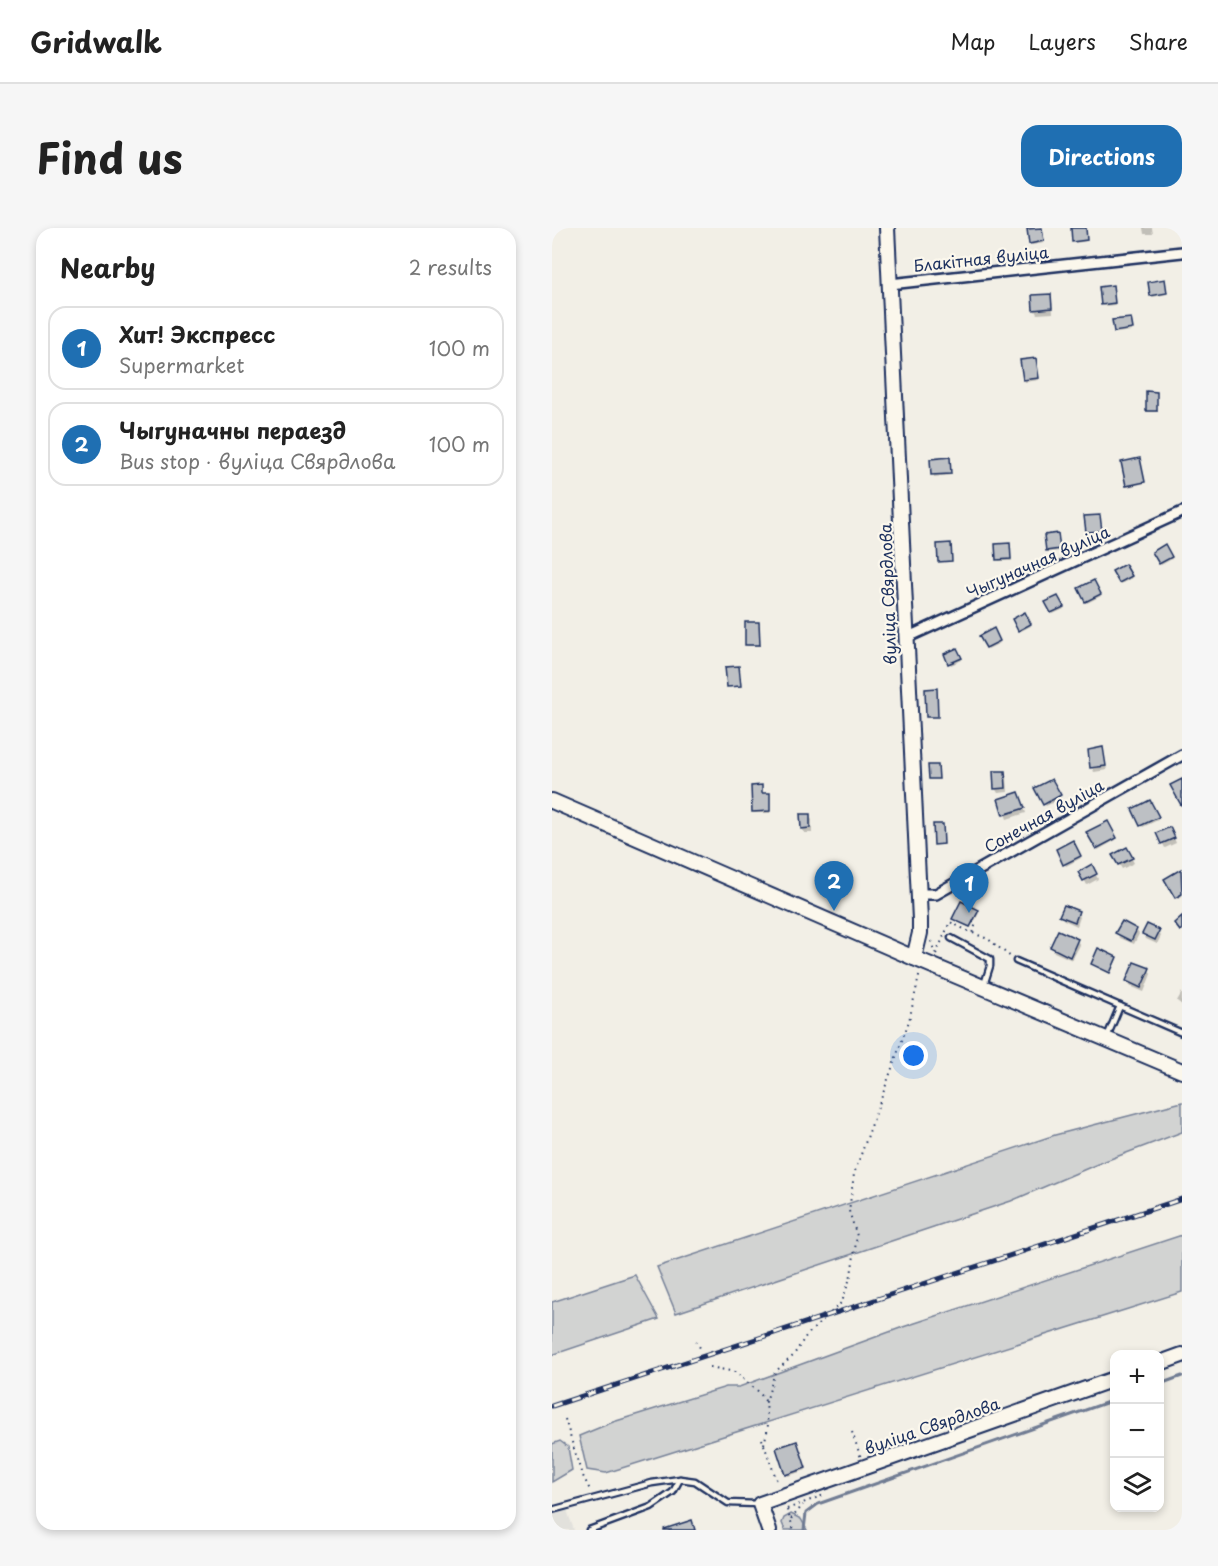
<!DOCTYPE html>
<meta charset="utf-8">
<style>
:root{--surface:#fff;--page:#f6f6f6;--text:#222;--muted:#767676;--line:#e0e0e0;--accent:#1f6fb2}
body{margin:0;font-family:"Playpen Sans",sans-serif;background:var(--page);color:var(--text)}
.controls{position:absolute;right:18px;bottom:18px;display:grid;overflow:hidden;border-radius:12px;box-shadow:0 3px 9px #0003}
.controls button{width:54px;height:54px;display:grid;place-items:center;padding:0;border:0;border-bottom:2px solid var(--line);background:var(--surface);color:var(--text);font:30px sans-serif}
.you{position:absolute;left:362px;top:828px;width:21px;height:21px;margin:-15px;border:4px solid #fff;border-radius:50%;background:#1a73e8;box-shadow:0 0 0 9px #1a73e833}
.badge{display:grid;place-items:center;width:39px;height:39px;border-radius:50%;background:var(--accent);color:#fff;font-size:20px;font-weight:700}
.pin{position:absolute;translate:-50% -50px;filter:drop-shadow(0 2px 3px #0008)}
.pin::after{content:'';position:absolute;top:32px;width:21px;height:18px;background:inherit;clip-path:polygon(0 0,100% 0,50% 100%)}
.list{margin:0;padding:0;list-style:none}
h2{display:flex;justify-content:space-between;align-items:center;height:78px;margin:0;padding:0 24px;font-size:26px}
h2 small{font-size:20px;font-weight:400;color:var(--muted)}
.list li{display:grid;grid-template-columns:39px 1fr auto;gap:18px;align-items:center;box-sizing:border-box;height:84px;margin:0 12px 12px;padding:0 12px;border:2px solid var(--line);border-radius:18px}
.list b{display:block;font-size:22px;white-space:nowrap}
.list p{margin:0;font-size:20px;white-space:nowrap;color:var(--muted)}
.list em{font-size:20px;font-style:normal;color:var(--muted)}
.icon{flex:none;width:33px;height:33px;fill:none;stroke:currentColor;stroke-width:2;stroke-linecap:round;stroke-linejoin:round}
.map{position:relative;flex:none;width:630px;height:1302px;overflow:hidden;border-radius:18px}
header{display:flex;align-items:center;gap:36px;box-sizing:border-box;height:84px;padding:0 30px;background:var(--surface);border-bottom:2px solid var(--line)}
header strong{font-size:28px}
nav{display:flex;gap:33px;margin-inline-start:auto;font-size:21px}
.intro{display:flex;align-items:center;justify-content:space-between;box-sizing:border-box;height:144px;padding:0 36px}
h1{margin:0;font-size:42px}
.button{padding:15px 27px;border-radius:18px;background:var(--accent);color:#fff;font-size:21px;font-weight:700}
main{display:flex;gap:36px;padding:0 36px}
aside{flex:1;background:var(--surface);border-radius:18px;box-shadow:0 3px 9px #0003}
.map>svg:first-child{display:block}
.built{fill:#e2e1dc}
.green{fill:#d2d3d2;stroke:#768198;stroke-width:1.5}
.shadow{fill:#0003}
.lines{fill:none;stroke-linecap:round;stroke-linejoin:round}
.stream{stroke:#707b93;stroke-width:3}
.building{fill:#bdc0c4;stroke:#1b2f5e;stroke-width:1.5}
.lane-casing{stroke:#1b2f5e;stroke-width:9}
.street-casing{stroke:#1b2f5e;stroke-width:14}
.secondary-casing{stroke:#1b2f5e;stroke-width:18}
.path{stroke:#1b2f5e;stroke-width:2;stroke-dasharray:1.5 4.5;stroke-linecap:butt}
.lane{stroke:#fbf7ec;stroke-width:4.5}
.street{stroke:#fbf7ec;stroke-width:9}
.secondary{stroke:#fbf7ec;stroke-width:14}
.rail-casing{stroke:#1b2f5e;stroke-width:5}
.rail{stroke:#fbf7ec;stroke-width:3;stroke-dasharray:9;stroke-linecap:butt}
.labels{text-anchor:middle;stroke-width:4.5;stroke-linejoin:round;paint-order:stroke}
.street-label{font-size:16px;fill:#1b2f5e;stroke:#fbf7ec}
</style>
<header>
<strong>Gridwalk</strong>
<nav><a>Map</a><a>Layers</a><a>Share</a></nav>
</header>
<div class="intro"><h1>Find us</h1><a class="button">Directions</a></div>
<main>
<aside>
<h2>Nearby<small>2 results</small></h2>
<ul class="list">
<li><span class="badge">1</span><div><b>Хит! Экспресс</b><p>Supermarket</p></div><em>100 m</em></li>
<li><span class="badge">2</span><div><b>Чыгуначны пераезд</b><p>Bus stop · вуліца Свярдлова</p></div><em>100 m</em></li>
</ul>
</aside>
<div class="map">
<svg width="630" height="1302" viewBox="0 0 630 1302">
<rect width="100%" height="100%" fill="#f2efe6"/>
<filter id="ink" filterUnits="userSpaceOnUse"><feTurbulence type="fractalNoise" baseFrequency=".0167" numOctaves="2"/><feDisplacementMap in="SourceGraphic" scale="12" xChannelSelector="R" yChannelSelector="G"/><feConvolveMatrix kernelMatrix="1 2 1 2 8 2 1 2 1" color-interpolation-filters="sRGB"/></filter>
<g filter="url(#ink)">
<polygon class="built" points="15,1282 22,1302 0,1302 0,1286"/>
<g class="green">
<polygon points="630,874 630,904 548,935 459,973 124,1085 105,1039 503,907"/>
<polygon points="630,1007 630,1064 54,1245 35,1242 27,1208 61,1194 174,1159 187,1159 351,1099"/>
<polygon points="83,1047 107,1091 0,1127 0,1074"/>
<polygon points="8,1213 16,1219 20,1242 0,1254 0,1216"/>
<polygon points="239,1286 249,1291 255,1302 233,1302 230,1295 232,1290"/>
</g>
<g class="shadow">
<polygon points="520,0 533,0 535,13 523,15"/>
<polygon points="591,0 600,0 601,6 592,6"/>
<polygon points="490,2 492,15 480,17 479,15"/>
<polygon points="613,54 615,66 601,69 600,67"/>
<polygon points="561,60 563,77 552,78 551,77"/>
<polygon points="498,67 500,72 501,85 485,86 482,81"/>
<polygon points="579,93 580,103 564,105 563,104"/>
<polygon points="470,134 484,134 487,152 473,154"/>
<polygon points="605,165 605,184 596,184 595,182"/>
<polygon points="380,232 398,233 399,247 382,249"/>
<polygon points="589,233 593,255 576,259 575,257"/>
<polygon points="548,288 550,304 536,306 534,289"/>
<polygon points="506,308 508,323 496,324 495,323"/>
<polygon points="457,316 460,333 447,333 446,332"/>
<polygon points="613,318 620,331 609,337 602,324"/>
<polygon points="573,338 580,350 569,356 562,344"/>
<polygon points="542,354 549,368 535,375 528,360"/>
<polygon points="506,370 512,381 501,386 495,375"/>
<polygon points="473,386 479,398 469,403 462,391"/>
<polygon points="206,395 208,418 196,418 195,417"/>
<polygon points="441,402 448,415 436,421 429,408"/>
<polygon points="405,422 410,432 399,437 394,427"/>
<polygon points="550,521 555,542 542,544 540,539"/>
<polygon points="452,544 455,549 456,564 446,565 443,560"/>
<polygon points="499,553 509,570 494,578 484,561"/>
<polygon points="209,559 210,567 218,568 218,585 202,585 201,584"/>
<polygon points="469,570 474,585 455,591 448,572"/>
<polygon points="598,574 606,592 591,599 582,582"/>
<polygon points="257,587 260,592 260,605 253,605 250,601"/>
<polygon points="555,595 564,612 546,622 537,605"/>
<polygon points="620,605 624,615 613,620 606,606"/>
<polygon points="521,614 529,630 514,638 506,622"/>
<polygon points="575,621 582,635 570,641 562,628"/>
<polygon points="539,638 546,651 535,657 528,644"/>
<polygon points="628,644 630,668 625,671 614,651"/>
<polygon points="426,683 427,685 419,700 403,692"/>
<polygon points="526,684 528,689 525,698 512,692 509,688"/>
<polygon points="584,702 587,706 582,716 568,710 565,705"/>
<polygon points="606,703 609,708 605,716 594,711 592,706"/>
<polygon points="525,713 528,717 520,732 502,724 500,719"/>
<polygon points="564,730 565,731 558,746 541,736"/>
<polygon points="597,742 599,746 592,764 578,758 575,753"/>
<polygon points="630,764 630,777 625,773"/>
<polygon points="245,1217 254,1242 236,1248 235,1246"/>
</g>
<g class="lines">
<g class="stream">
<polyline points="608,1156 630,1148"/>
<polyline points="252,1302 254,1285 266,1276 562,1172"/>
</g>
</g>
<g class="building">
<polygon points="490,0 492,13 477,16 475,1"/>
<polygon points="519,0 534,0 535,12 520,14"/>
<polygon points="613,51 615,65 598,68 596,54"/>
<polygon points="561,57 563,75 549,77 547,59"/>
<polygon points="499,66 500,80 481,82 480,67"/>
<polygon points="579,90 581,101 562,104 560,92"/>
<polygon points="484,130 487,150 471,152 468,132"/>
<polygon points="594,163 605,164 605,183 594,183"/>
<polygon points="398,229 399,246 379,247 378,231"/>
<polygon points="588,230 593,254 574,258 569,234"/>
<polygon points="548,287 550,303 534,304 532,288"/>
<polygon points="506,305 508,321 494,323 492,307"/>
<polygon points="399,315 400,333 386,334 385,316"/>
<polygon points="458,315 459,331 444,332 443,316"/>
<polygon points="613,316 620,329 607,336 600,324"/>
<polygon points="573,336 580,348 567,355 560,343"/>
<polygon points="542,352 549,366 533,374 526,360"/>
<polygon points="506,368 512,379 499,385 493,374"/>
<polygon points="473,384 479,396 466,403 460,391"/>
<polygon points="193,394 207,394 208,417 193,417"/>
<polygon points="442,400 448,413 434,420 427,408"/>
<polygon points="405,420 410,430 396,436 392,426"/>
<polygon points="187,438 189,458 175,459 173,439"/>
<polygon points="385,460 386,489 374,489 373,461"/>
<polygon points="551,519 554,538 538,540 536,522"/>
<polygon points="376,537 386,537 387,551 377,551"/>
<polygon points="441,543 453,543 454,560 442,561"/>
<polygon points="500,551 509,567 491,577 482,560"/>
<polygon points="630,551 630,577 629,577 618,557"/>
<polygon points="210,557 210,565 218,565 218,583 200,584 199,558"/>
<polygon points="467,564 473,580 451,587 446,571"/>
<polygon points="598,572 607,589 588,598 580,581"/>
<polygon points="248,586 258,586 258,600 249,601"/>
<polygon points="556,593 565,610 544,621 534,604"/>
<polygon points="381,596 391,596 392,616 382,617"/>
<polygon points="618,599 623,610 609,616 604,605"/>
<polygon points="521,612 529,628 511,637 504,621"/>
<polygon points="575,619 581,630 566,637 560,627"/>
<polygon points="540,636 545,646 531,653 526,644"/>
<polygon points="629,641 630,666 623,670 612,651"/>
<polygon points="409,673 427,682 418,699 400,691"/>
<polygon points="512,677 527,683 523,694 507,688"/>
<polygon points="630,688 630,701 628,703 622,695"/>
<polygon points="570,693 585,701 579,713 563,705"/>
<polygon points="595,696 608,702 603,712 590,706"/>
<polygon points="506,702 526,711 518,729 498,719"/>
<polygon points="546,720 565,729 558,745 539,736"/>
<polygon points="582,734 598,740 589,760 574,753"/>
<polygon points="245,1213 254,1240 233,1247 224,1220"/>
<polygon points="140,1292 143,1302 112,1302 112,1301"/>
</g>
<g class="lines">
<g class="lane-casing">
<g id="lane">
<polyline points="399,710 438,731 438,738 432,757"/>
<polyline points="464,733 630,805"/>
<polyline points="555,809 568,778"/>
<polyline points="0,1282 100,1255 128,1251 143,1253 176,1275 206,1276"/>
<polyline points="37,1302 99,1279 121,1264 128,1251"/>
</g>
</g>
<g class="street-casing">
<g id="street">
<polyline points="338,56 630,24"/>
<polyline points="354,410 630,284"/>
<polyline points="366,666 384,666 630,527"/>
</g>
</g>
<g class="secondary-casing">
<g id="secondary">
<polyline points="335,0 368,692 368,705 362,730"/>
<polyline points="0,573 362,730 630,843"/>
<polyline points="608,1135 630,1127"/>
<polyline points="217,1302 208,1276 562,1151"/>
</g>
</g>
<g class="path">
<polyline points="421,705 436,711 459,729"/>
<polyline points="379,713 383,725"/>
<polyline points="384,726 398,694 420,705 424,696 421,694"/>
<polyline points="144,1113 150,1123"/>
<polyline points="158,1139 183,1144 207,1164 214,1174"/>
<polyline points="13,1191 29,1244 39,1264"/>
<polyline points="300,1204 309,1230"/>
<polyline points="210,1211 226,1256"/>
<polyline points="212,1216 216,1200 214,1174 223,1144 241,1128 254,1108 290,1074 299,1047 305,1008 297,983 302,946 357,793 368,744"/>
<polyline points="235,1281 272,1267"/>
<polyline points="235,1282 242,1302"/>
<polyline points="239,1291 251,1277"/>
</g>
<use href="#lane" class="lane"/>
<use href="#street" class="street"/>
<use href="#secondary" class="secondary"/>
<g class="rail-casing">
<polyline id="rail" points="0,1178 630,971"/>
</g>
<use href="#rail" class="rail"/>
</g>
</g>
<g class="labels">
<g class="street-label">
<text transform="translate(429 31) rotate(-6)" y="6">Блакітная вуліца</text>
<text transform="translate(486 334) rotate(-24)" y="6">Чыгуначная вуліца</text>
<text transform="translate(336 366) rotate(-92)" y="6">вуліца Свярдлова</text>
<text transform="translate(492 588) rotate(-29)" y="6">Сонечная вуліца</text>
<text transform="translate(380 1198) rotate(-19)" y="6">вуліца Свярдлова</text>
</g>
</g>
</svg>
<div class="controls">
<button>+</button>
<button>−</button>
<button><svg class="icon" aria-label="layers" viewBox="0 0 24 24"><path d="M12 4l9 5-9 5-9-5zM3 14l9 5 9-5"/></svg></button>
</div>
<div class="you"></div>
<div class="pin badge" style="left:417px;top:685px">1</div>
<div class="pin badge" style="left:282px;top:683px">2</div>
</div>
</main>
